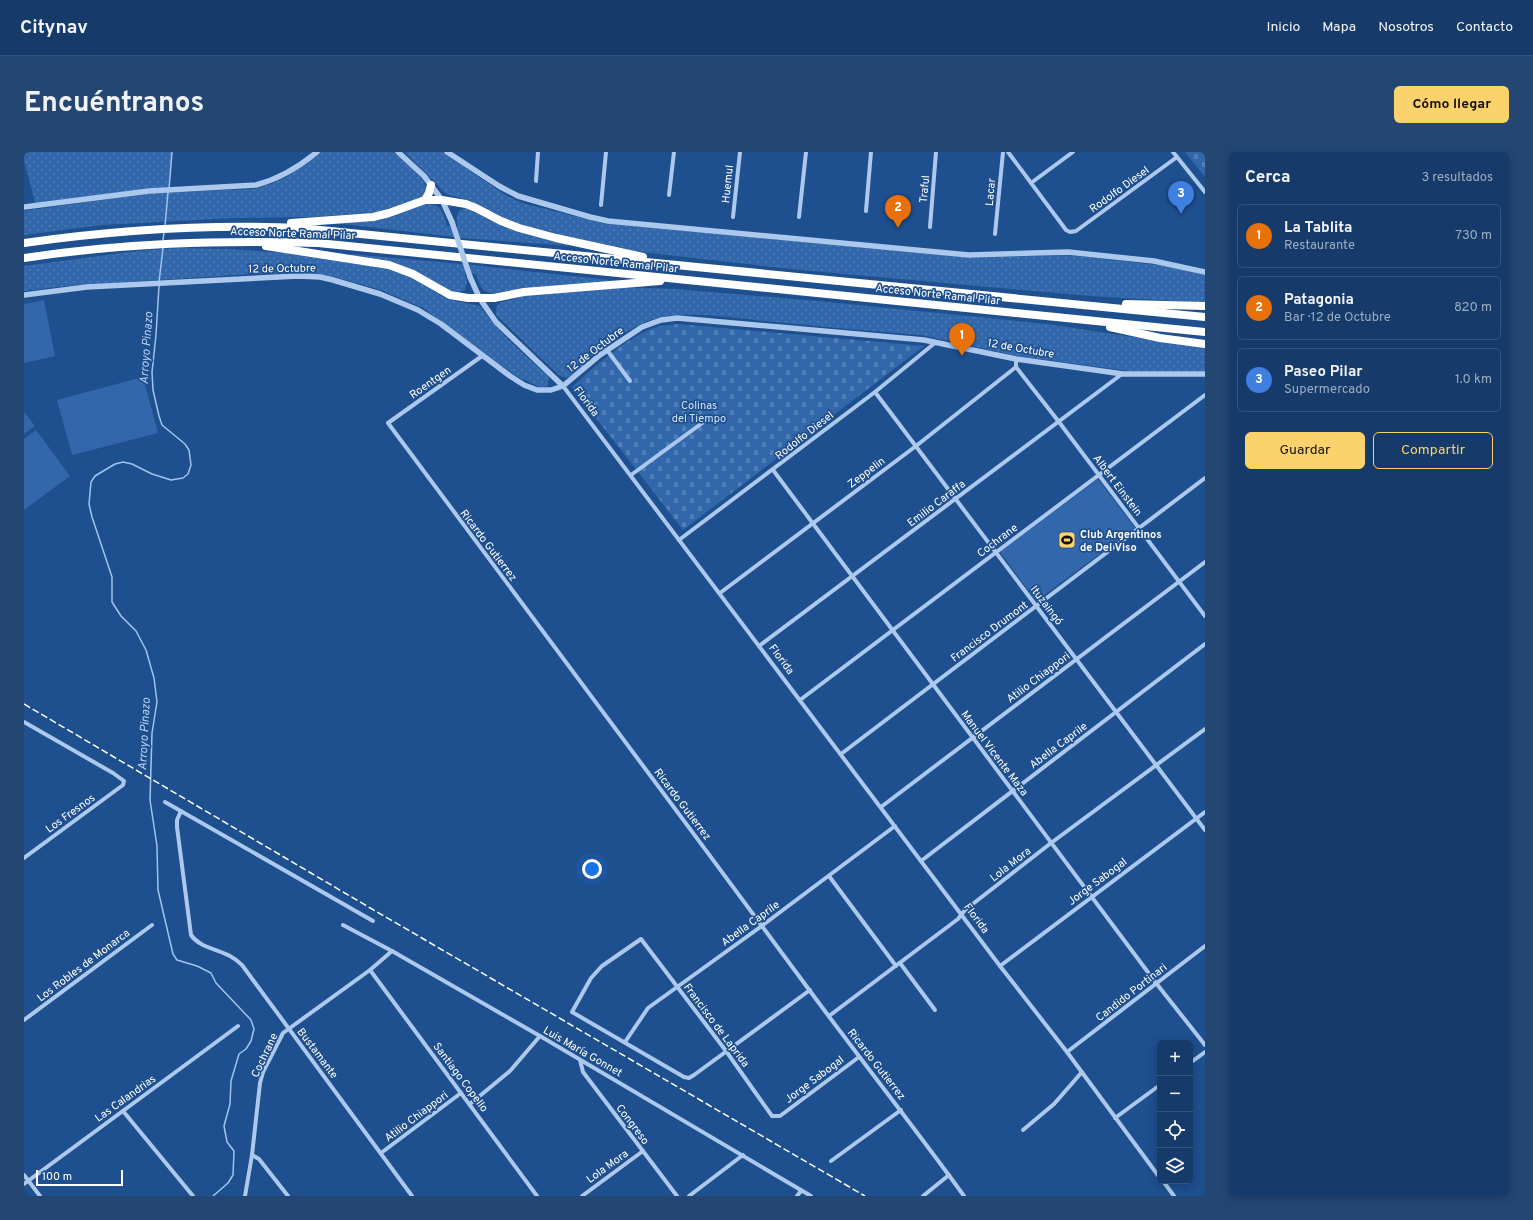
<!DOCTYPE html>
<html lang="es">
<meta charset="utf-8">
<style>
:root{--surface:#163b6a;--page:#234672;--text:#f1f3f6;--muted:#9eadc1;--line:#35557e;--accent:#fbd26c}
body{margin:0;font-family:Overpass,sans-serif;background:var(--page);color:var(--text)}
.controls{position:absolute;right:12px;bottom:12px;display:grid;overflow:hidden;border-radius:6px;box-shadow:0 2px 10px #0003}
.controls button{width:36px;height:36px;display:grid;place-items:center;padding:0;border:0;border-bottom:1px solid var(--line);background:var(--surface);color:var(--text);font:20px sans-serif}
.scale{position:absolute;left:12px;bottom:10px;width:87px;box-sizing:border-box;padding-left:4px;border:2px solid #fff;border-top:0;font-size:11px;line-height:14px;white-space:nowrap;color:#fff;-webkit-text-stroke:3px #1e4f8e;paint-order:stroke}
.you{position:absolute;left:568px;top:717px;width:14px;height:14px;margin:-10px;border:3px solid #fff;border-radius:50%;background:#1a73e8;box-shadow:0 0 0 6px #1a73e833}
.badge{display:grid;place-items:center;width:26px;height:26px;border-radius:50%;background:var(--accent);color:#fff;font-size:13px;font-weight:700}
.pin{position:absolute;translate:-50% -33px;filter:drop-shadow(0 1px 2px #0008)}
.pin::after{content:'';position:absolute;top:21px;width:14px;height:12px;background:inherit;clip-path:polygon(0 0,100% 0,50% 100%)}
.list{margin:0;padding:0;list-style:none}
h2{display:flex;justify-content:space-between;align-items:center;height:52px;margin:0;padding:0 16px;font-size:17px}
h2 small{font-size:13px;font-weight:400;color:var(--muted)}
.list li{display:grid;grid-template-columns:26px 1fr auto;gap:12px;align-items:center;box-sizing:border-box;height:64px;margin:0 8px 8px;padding:0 8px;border:1px solid var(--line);border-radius:6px}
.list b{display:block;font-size:15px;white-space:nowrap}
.list p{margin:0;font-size:13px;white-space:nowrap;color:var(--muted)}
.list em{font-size:13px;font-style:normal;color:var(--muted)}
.actions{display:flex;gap:8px;padding:12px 16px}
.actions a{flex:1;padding:9px 0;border:1px solid var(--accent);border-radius:6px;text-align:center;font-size:14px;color:var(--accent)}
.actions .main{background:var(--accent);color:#111}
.icon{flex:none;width:22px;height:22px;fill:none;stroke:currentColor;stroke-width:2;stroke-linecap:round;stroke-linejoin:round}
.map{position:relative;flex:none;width:1181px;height:1044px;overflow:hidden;border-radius:6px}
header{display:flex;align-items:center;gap:24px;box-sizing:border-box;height:56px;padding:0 20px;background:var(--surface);border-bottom:1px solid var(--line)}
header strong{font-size:19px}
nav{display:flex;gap:22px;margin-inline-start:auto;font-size:14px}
.intro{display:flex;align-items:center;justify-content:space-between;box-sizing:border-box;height:96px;padding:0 24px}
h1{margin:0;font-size:28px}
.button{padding:10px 18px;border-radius:6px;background:var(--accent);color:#111;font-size:14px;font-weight:700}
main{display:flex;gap:24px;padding:0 24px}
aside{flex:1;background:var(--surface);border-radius:6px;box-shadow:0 2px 10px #0003}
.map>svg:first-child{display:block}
.grass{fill:url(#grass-dots)}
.cemetery{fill:url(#cemetery-stones)}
.garden{fill:#3268ab}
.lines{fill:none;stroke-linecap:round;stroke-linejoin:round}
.stream{stroke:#a0c4ee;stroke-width:1.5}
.minor{stroke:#acc9ed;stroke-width:4}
.tertiary{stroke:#acc9ed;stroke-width:5.5}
.motorway{stroke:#fff;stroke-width:8}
.rail{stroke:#fff;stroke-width:1.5;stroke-dasharray:7 3;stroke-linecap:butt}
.tertiary-bridge{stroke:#acc9ed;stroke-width:5.5}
.labels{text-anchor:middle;stroke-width:3.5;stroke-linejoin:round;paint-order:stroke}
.street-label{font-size:11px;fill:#fff;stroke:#1e4f8e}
.park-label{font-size:11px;fill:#d2e4f9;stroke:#1e4f8e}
.poi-label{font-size:11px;font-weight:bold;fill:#fff;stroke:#1e4f8e;text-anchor:start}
.water-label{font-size:12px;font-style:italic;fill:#b8d3f4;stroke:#1e4f8e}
</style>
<header>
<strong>Citynav</strong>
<nav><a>Inicio</a><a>Mapa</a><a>Nosotros</a><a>Contacto</a></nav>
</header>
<div class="intro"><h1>Encuéntranos</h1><a class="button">Cómo llegar</a></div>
<main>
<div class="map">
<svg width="1181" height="1044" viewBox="0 0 1181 1044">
<defs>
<pattern id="grass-dots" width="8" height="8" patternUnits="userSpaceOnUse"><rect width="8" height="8" fill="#3268ab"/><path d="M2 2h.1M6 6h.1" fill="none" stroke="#517fb8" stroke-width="1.8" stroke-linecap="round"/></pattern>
<pattern id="cemetery-stones" width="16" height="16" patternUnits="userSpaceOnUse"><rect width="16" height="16" fill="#3268ab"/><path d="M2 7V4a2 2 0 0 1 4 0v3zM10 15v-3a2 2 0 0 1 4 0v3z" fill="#517fb8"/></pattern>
</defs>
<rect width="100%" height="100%" fill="#1e4f8e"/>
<g class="grass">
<polygon points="0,0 148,0 144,37 12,54 0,8"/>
<path d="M297 0H369C379 10 402 25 403 39L398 45 369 56 345 61 287 65 210 66 78 73 0 83V59L126 41 230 37C256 31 277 17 297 0Z"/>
<polygon points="381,0 418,0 483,44 498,51 578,71 950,106 1037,103 1053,104 1143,114 1181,123 1181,151 1067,144 964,135 766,117 618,100 576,93 503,76 469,62 447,49 422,42"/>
<path d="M406 52C419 54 420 63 423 74L434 75C432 66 432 57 442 56L546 94 439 86 302 70Z"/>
<path d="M154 96 202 97 267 101 358 115 388 125 416 143 427 148 456 154C475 181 498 201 522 222L525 225 524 233 520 235H516L492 224 399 156 357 138 311 125 279 121 227 122 42 134 0 139V114L113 99Z"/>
<path d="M327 102 448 113 594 129 474 142C457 141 457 136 452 122L441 121 443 131 441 138 435 140H430L327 103Z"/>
<path d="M592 135 651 137 794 149 1023 172 1181 196V219H1105L993 204 912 186 896 183C844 179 793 174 741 169 711 166 657 157 629 167 607 175 586 191 567 205 559 212 553 224 542 226L536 224 472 163V156L475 151 503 143Z"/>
</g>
<g class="cemetery">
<polygon points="1161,0 1181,0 1181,25"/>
<path d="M654 172 900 194 659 378 548 235C570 215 602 186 630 176 637 173 647 173 654 172Z"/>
</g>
<g class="garden">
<polygon points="20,148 31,204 0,211 0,152"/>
<polygon points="119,225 134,281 48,303 33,248"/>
<polygon points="0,260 11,274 0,282"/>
<polygon points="12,278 46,324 0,358 0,287"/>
<polygon points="1074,327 1111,376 1012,449 976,400"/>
</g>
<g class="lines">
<g class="stream">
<polyline points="145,37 148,0"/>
<polyline points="141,74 144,40"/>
<polyline points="139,88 140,80"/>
<polyline points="135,130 139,96"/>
<polyline points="135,134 132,183 128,220 129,238 135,264 138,273 161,292 165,298 167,313 164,322 159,326 147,328 128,322 108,312 99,310 91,312 71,324 67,330 65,352 68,365 88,425 88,450 97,464 112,479 122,498 130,526 133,550 128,581 126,648 133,694 134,738 149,802 153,808 173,814 187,821 192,831 227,868 230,877 227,889 222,897 215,902 207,929 206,952 200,974 203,990 210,999 209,1023 204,1031 189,1044"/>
</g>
<g class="minor">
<polyline points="984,0 1042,78 1046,80 1052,79 1153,5"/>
<polyline points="1149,0 1181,40"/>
<polyline points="512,29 514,0"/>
<polyline points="1007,31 1049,0"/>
<polyline points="645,43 650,0"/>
<polyline points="577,53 582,0"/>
<polyline points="842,59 847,0"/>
<polyline points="709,65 716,0"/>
<polyline points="775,65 782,0"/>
<polyline points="906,75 912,0"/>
<polyline points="971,82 979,0"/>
<polyline points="583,198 606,229"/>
<path d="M458 204 364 271C504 460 646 649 786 839 837 908 890 975 940 1044"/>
<polyline points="992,215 1035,270 1181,464"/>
<polyline points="539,234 976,814 1043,900 1136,1026"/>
<polyline points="851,240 1181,678"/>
<polyline points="749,318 1132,831 1181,893"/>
<polyline points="607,323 685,266"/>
<polyline points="655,388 851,240 912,190"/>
<polyline points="696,441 892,294 992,215 992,207"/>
<polyline points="735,494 1098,222"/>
<polyline points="776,548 1181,243"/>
<polyline points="0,570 89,621 100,629 99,633 0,706"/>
<polyline points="817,602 1181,326"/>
<polyline points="141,650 349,769"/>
<polyline points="857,655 1181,410"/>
<path d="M157 659 153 668V675L167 783C178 799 202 796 218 813L388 1044"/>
<polyline points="897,709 1181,492"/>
<polyline points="805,724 872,814"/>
<polyline points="319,773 368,799 516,884 787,1044"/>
<polyline points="876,811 911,858"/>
<polyline points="976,814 1181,660"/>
<polyline points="346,818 513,1044"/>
<polyline points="786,838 670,923 665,926 660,925 548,860 567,826 578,814 617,787 702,899 748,964 756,964 835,905"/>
<polyline points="805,864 934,767 941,758 1027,691 1181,577"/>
<polyline points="0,868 128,773"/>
<polyline points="601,890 624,856 739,773 871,674"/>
<polyline points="1043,900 1181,794"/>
<polyline points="556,908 559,920 653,1044"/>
<polyline points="1166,911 1181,900"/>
<polyline points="446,952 486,919 516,884"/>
<polyline points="99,959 169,1044"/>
<polyline points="1091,966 1136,933"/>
<polyline points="999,978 1030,952 1058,920"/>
<polyline points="357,1001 437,941"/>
<polyline points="228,1003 235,1007 264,1044"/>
<polyline points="807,1009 877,958"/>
<polyline points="0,1023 16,1044"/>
<polyline points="1139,1029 1150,1044"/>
<polyline points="0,1032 214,874"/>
<polyline points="221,1044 228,1003 236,931 239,920 259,881 346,818 368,799"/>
<polyline points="558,1044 619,999"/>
<polyline points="665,1044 719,1003"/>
<polyline points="773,1044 777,1039"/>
<polyline points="899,1044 925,1023"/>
</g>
<g class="tertiary">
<polyline points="374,0 400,24 418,48 428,70"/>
<polyline points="423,0 475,34 494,44 566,65 584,69 945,103 1044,100 1130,109 1181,120"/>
<path d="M0 55 125 39 232 33C255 27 275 15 293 0"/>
<polyline points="446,125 456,147 472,170 539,234"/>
<polyline points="0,143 63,135 274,124 296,125 309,128 356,142 394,158 417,172 486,224 500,233 513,238 527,238 539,234 576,203 618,175 637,168 653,166 900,188 992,207 1099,222 1181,222"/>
</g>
<g class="motorway">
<polyline points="401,48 405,41 407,33"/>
<polyline points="267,71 349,65 365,61 401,48 418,48 442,52 452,56 477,69 495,76 532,86 619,105"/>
<path d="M0 91C92 78 184 72 276 76L1181 165"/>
<polyline points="242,94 365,113 389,122 426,143 444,146 470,146 500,140 636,129"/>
<path d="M0 106C100 91 193 88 294 91L1181 180"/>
<polyline points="1102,152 1181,154"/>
<polyline points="1086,175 1136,186 1181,192"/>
</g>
<polyline class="rail" points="0,552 348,757 841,1044"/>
<polyline class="tertiary-bridge" points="428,70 446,125"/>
</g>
<defs>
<g id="stadium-square" transform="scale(0.9)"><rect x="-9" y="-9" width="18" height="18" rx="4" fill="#fbd26c" stroke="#1e4f8e"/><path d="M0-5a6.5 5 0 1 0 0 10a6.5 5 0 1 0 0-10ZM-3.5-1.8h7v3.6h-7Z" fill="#111"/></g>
</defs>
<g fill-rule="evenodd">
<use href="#stadium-square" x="1043" y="388"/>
</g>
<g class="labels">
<g class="street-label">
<text transform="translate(703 32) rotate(-84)" y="4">Huemul</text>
<text transform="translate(900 37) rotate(-85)" y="4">Traful</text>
<text transform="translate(1095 37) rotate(-36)" y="4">Rodolfo Diesel</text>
<text transform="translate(966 40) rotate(-85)" y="4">Lacar</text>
<text transform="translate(269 81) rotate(2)" y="4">Acceso Norte Ramal Pilar</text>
<text transform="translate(592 110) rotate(6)" y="4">Acceso Norte Ramal Pilar</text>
<text transform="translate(258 116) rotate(-1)" y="4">12 de Octubre</text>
<text transform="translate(914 142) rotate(6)" y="4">Acceso Norte Ramal Pilar</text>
<text transform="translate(997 196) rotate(10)" y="4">12 de Octubre</text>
<text transform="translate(571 197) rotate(-37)" y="4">12 de Octubre</text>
<text transform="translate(406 230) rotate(-35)" y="4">Roentgen</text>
<text transform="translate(563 249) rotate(53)" y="4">Florida</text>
<text transform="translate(780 283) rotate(-38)" y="4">Rodolfo Diesel</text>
<text transform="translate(842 320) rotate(-37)" y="4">Zeppelin</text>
<text transform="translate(1094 333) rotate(53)" y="4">Albert Einstein</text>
<text transform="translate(912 351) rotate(-37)" y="4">Emilio Caraffa</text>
<text transform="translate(973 388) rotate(-37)" y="4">Cochrane</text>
<text transform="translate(465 393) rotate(53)" y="4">Ricardo Gutierrez</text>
<text transform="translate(1023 453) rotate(53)" y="4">Ituzaingó</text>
<text transform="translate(965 479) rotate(-37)" y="4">Francisco Drumont</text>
<text transform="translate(758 507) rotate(53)" y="4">Florida</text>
<text transform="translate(1014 525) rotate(-37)" y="4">Atilio Chiappori</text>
<text transform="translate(1034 593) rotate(-37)" y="4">Abella Caprile</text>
<text transform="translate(971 601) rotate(53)" y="4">Manuel Vicente Maza</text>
<text transform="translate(659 652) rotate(53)" y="4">Ricardo Gutierrez</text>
<text transform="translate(46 661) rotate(-36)" y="4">Los Fresnos</text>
<text transform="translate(986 712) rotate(-38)" y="4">Lola Mora</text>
<text transform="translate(1073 729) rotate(-37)" y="4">Jorge Sabogal</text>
<text transform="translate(953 766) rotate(53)" y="4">Florida</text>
<text transform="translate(726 771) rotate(-36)" y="4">Abella Caprile</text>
<text transform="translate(59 813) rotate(-37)" y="4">Los Robles de Monarca</text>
<text transform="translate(1107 840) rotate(-38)" y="4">Candido Portinari</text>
<text transform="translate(693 873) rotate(53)" y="4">Francisco de Laprida</text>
<text transform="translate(559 899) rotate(30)" y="4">Luis María Gonnet</text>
<text transform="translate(294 901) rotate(53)" y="4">Bustamante</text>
<text transform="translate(240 903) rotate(-65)" y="4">Cochrane</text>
<text transform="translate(853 912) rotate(52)" y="4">Ricardo Gutierrez</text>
<text transform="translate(437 925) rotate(53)" y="4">Santiago Copello</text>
<text transform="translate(790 927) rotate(-37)" y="4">Jorge Sabogal</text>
<text transform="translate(101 946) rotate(-36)" y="4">Las Calandrias</text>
<text transform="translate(392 964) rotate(-37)" y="4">Atilio Chiappori</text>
<text transform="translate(609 972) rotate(53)" y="4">Congreso</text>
<text transform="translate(583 1014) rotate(-36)" y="4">Lola Mora</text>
</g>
<g class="park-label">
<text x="675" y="257">Colinas<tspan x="675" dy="13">del Tiempo</tspan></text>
</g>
<g class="poi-label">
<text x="1056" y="386">Club Argentinos<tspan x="1056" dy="13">de Del Viso</tspan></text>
</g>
<g class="water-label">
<text transform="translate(122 196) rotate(-86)" y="4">Arroyo Pinazo</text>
<text transform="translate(120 582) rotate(-87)" y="4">Arroyo Pinazo</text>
</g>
</g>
</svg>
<div class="controls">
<button>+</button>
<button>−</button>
<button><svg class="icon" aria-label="locate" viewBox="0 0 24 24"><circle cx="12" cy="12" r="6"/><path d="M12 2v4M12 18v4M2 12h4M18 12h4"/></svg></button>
<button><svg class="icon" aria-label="layers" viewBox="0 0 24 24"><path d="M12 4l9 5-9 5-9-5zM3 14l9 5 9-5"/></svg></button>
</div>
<div class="scale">100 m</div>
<div class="you"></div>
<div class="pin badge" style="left:938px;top:204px;background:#e8710a">1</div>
<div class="pin badge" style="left:874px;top:76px;background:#e8710a">2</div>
<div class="pin badge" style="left:1157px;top:62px;background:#3f7fe0">3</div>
</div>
<aside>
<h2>Cerca<small>3 resultados</small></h2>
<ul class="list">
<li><span class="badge" style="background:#e8710a">1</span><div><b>La Tablita</b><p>Restaurante</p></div><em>730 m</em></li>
<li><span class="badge" style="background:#e8710a">2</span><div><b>Patagonia</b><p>Bar · 12 de Octubre</p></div><em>820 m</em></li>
<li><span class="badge" style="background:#3f7fe0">3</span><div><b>Paseo Pilar</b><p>Supermercado</p></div><em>1.0 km</em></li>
</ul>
<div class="actions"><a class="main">Guardar</a><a>Compartir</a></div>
</aside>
</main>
